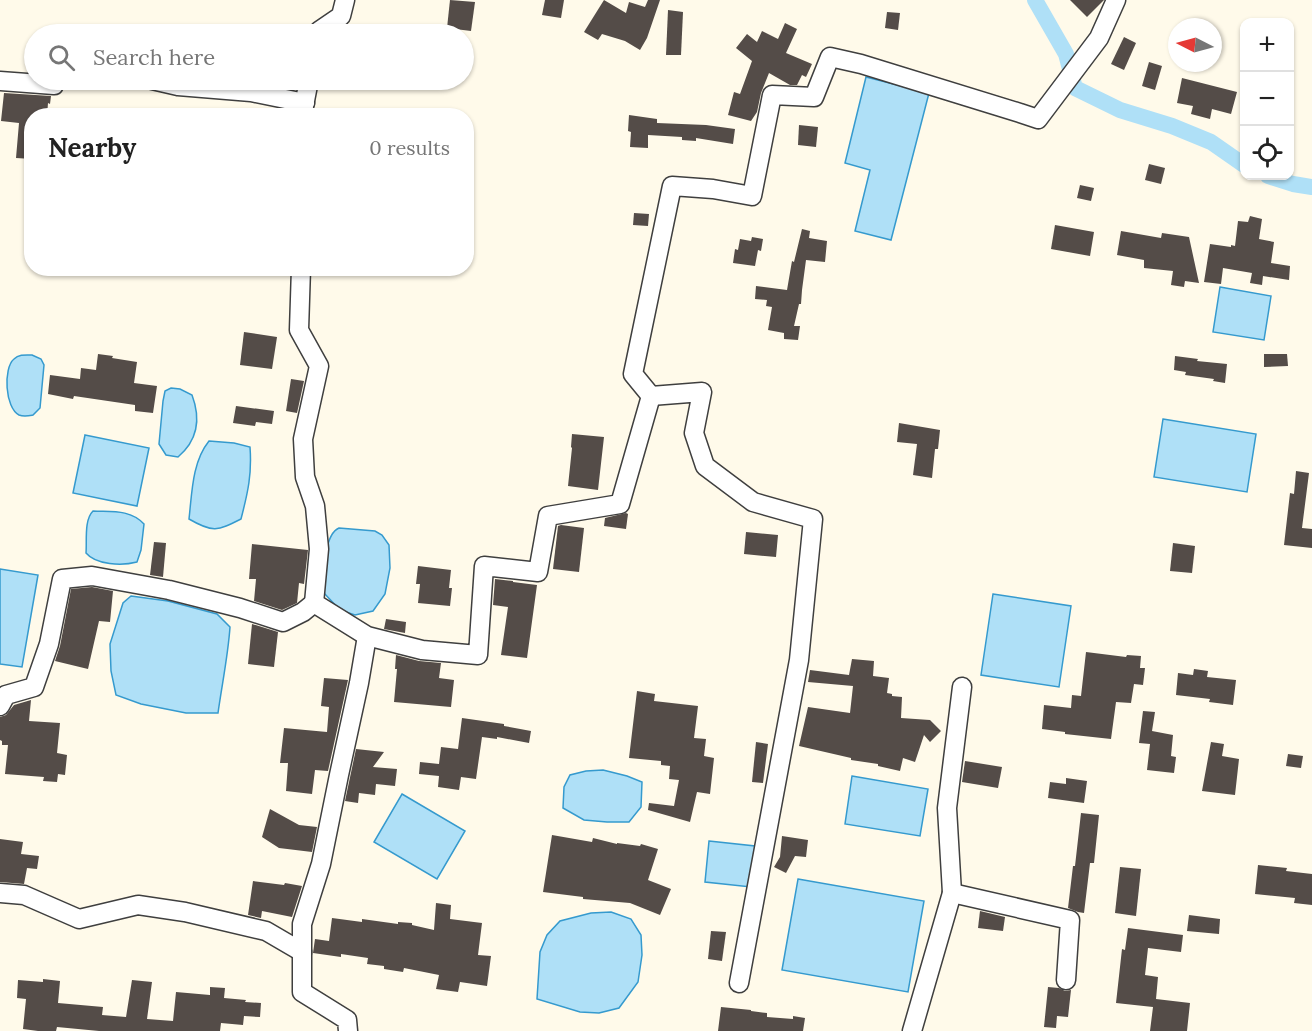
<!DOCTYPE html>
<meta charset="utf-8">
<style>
:root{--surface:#fff;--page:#f2f2f2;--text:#222;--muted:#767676;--line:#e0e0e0}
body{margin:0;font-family:Lora,serif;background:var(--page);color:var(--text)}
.controls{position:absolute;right:18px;top:18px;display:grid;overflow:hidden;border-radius:12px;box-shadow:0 2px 4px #0004}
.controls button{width:54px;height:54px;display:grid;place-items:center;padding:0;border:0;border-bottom:2px solid var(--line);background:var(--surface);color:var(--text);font:30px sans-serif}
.compass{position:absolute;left:1168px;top:18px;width:54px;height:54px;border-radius:50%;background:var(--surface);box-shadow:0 2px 4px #0004;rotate:276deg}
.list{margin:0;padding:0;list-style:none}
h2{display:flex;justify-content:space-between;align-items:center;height:78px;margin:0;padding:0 24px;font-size:26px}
h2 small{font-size:20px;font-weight:400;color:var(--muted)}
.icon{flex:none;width:33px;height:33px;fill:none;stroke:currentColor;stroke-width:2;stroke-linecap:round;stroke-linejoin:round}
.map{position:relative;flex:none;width:1312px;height:1031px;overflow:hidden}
.search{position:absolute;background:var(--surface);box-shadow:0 2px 4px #0004;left:24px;top:24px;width:450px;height:66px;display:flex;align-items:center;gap:15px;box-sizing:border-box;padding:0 21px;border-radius:33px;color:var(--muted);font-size:22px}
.panel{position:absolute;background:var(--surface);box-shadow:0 2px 4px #0004;left:24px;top:108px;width:450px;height:168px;border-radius:24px}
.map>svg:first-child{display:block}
.water{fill:#afe0f7;stroke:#359ace;stroke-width:1.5}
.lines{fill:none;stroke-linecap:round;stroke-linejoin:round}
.canal{stroke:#afe0f7;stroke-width:16}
.building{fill:#544c48}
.street-casing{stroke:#3f3f3f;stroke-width:21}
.street{stroke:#fff;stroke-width:18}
</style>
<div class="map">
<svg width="1312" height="1031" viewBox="0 0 1312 1031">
<rect width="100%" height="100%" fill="#fffaea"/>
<g class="water">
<polygon points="866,77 929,93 891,240 855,231 870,170 845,163"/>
<polygon points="1220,287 1271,296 1264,340 1213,332"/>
<path d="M32 355 41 359 44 365 40 408 33 415C28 416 24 417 19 415 5 408 3 368 14 359 19 354 26 355 32 355Z"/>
<path d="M171 388 180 389 192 395C201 419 198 440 178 457L166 455 159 444 163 401 165 391Z"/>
<polygon points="1163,419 1256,434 1247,492 1154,477"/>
<polygon points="85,435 149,448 137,506 73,493"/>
<path d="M209 441 234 443 250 447C252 474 248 492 241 519 217 531 213 533 189 519 192 493 192 462 209 441Z"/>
<path d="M93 511C111 512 130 509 144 524L141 550 137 562C122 566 96 565 86 553 87 540 84 520 93 511Z"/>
<path d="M339 528 375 531 382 535 389 545 390 568 385 594 373 611 355 615 340 610 323 592C324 575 323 535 339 528Z"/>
<polygon points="0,569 38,575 22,667 0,664"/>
<polygon points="993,594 1071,606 1059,687 981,675"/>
<path d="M131 596 168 601 217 614 230 627C228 656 222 684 218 713H186L141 704 116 695 111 671 110 644 123 603Z"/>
<polygon points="603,770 627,776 642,782 641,807 629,822 607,822 584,820 563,808 564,787 570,775 586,771"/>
<polygon points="852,776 928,789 920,836 845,824"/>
<polygon points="402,794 465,831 437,879 374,842"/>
<polygon points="709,841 755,846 751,887 705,882"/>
<polygon points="798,879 924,901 908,992 782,970"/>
<polygon points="611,912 631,919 641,935 642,955 638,982 619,1008 599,1013 580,1012 537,999 540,952 547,935 560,921 591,913"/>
</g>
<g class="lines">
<g class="canal">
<polyline points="1035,0 1066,54 1075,88 1120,110 1172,126 1211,142 1244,165"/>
<polyline points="1268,176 1293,184 1312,187"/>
</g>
</g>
<g class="building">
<polygon points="450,0 475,2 471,31 447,28"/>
<polygon points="545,0 564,0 561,18 542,15"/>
<polygon points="604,0 626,13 629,2 645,7 648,0 660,0 647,38 640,50 625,41 602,34 598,40 584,32"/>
<polygon points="1070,0 1104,0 1087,17"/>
<polygon points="668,10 683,12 681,55 666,55"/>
<polygon points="887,12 900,13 898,30 885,28"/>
<polygon points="785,23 797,29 786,53 812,64 806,77 802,75 797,85 790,85 769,73 761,93 757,112 751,121 728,115 734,92 740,94 752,61 736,48 747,34 757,42 762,31 778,39"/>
<polygon points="1124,37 1136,43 1124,70 1111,64"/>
<polygon points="1149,62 1162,66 1155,90 1142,86"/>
<polygon points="1182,78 1237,92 1231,114 1212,109 1210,119 1191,114 1193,106 1177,103"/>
<polygon points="4,93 51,96 50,104 48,103 47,116 32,116 32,159 16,158 19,123 1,121"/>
<polygon points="629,115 657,119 657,123 706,125 735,129 733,144 696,138 696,141 682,140 682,137 648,135 648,148 630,147 631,132 628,131"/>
<polygon points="799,125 818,127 816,147 798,145"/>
<polygon points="1149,164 1165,168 1161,184 1145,180"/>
<polygon points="1080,185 1094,188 1091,201 1077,198"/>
<polygon points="634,213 649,214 648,226 633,225"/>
<polygon points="1250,216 1262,219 1259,239 1274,242 1271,263 1290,266 1289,280 1263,276 1262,285 1250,283 1252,273 1223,268 1221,284 1204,282 1210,244 1231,247 1231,245 1235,246 1238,221 1248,222"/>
<polygon points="1055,225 1094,232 1090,256 1051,249"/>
<polygon points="802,229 810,231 809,238 827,241 825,262 806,260 802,290 801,304 799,304 794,326 800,326 798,340 784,339 784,333 768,330 772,307 766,306 767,300 755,299 756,286 787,290 792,261 794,262"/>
<polygon points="1121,231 1161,238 1162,233 1189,237 1199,283 1185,281 1184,287 1171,285 1173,271 1144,268 1144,260 1117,255"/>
<polygon points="752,237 763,239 761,251 758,250 755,266 733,263 735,249 738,250 740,239 751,241"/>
<polygon points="244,332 277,337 272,369 240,365"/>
<polygon points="98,354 113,356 112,358 137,362 134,383 157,386 153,413 135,411 135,405 74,396 73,399 48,394 50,375 80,379 81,368 96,370"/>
<polygon points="1264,354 1287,354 1288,366 1264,367"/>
<polygon points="1175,356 1198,359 1197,361 1227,364 1225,383 1213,381 1214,379 1185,375 1186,372 1174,370"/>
<polygon points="291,379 304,381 297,413 286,411"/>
<polygon points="236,406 274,411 272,424 256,422 255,426 233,423"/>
<polygon points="899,423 940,430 938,449 935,449 932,478 913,475 917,444 897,442"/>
<polygon points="572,434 604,437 598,490 568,486 572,448 571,447"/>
<polygon points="1296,471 1309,473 1302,528 1312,529 1312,548 1284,545 1290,493 1294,494"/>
<polygon points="626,513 628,514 626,529 604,526 605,518"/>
<polygon points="561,525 584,528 579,572 553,569 558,526"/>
<polygon points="746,532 778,535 776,557 744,554"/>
<polygon points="154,542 166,543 163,577 150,575"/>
<polygon points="1173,543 1195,546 1192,573 1170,571"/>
<polygon points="252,544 308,550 304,584 299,583 297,603 282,610 254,601 256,579 249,579"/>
<polygon points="418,566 451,570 449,588 452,588 450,606 418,603 420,584 416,584"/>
<polygon points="495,579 513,581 513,582 537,585 527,658 501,655 508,607 493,605"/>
<polygon points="92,587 113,591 110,622 99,621 88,669 55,661 60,646 71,589"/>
<polygon points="386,619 406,622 405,633 384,629"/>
<polygon points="252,624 278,632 274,667 248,664"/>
<polygon points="1086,652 1126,657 1127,655 1141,656 1140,668 1145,668 1143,685 1134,684 1131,703 1116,702 1111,739 1065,734 1065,732 1042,729 1044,705 1071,708 1072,695 1081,696"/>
<polygon points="396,655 419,661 441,663 439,678 454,680 451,707 394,702 397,669 395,669"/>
<polygon points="852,659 874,661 873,676 889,678 887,693 892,694 892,696 902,697 901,718 930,720 941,731 930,742 924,735 915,762 903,758 900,771 878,766 878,764 851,760 851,758 799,746 808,707 850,713 853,686 808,682 810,670 849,675"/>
<polygon points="1194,669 1208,671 1207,677 1236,680 1233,705 1209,702 1210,699 1176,695 1178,673 1193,675"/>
<polygon points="324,678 348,680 328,771 315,770 312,794 286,791 288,763 280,763 284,728 327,732 329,707 321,706"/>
<polygon points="637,691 655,694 654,701 698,706 694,738 706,739 704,756 714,758 710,794 697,792 690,822 648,810 649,803 674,806 679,780 669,779 670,766 661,765 661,761 629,758"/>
<polygon points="31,700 29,721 60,723 57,753 67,755 65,775 58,774 57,782 43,781 44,777 5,774 8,745 2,745 2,741 0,740 0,717 6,715 14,705"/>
<polygon points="1143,711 1155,712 1152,731 1173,735 1171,756 1176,757 1174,773 1147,770 1150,744 1139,743"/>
<polygon points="462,718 504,724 504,726 531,731 529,743 497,737 497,739 482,737 476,779 461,777 459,790 438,787 439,776 419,774 420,762 439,764 441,747 458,749"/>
<polygon points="756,742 768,744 763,783 752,782"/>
<polygon points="1211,742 1224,744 1222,756 1239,759 1235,795 1202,791"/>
<polygon points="356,749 384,752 373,767 397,769 395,786 376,784 375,795 359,793 358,803 345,801"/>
<polygon points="1288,754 1303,756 1301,768 1286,766"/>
<polygon points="965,761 1002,767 998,788 962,782"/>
<polygon points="1066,778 1087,781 1084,803 1048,798 1050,782 1066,784"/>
<polygon points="270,809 299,825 317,827 312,852 279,848 262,837"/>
<polygon points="1081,813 1099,815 1094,863 1090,863 1084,913 1078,912 1068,908 1073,866 1075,866"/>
<polygon points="552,835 592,842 593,838 617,844 617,843 640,846 641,844 658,849 648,880 671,889 660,915 630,903 583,899 583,897 543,892"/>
<polygon points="782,836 808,840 806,857 795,856 786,873 774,867 780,857"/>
<polygon points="0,839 23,842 21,854 39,856 37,869 27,868 24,884 0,882"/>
<polygon points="1258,865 1287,868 1286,871 1312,874 1312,905 1294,903 1295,898 1255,894"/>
<polygon points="1120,867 1141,869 1136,916 1115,913"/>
<polygon points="253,881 284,885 285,883 302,886 292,917 262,911 261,918 248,915"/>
<polygon points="436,903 451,905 450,919 482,923 478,955 491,956 487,986 460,982 458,992 436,989 439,975 404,968 403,972 384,969 384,966 367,964 368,958 341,954 341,957 313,953 315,939 329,941 332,918 362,922 362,919 398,924 398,922 412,923 412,925 434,930"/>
<polygon points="980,911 1005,917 1003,931 978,928"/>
<polygon points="1189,915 1220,919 1219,934 1187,931"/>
<polygon points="1128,928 1183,935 1181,952 1148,948 1145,975 1158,977 1156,999 1190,1003 1187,1031 1150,1031 1153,1007 1116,1003 1122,949 1125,950"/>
<polygon points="711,931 726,932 722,961 708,959"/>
<polygon points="43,979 60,981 58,1003 103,1007 102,1015 126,1017 132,980 152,982 147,1019 173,1021 176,992 210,995 210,987 225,988 224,998 246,1000 245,1002 261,1003 260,1017 244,1016 243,1025 221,1023 220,1031 99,1031 57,1027 56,1031 38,1031 23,1029 26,999 17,998 18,980 43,982"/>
<polygon points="1048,987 1059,988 1065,991 1071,990 1068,1017 1057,1016 1056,1028 1044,1027"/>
<polygon points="721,1007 751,1010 751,1011 767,1013 767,1017 793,1019 793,1016 805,1018 803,1031 718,1031"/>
</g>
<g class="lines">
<g class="street-casing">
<g id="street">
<polyline points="318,34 319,31 341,16 345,0"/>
<polyline points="152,80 178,86 251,92 305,103"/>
<polyline points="0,81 54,85 56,80"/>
<polyline points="302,116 309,80"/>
<polyline points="301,268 299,330 319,366 303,439 305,477 315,506 319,549 314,603 367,636 422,650 478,655 484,566 538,572 548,516 620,504 651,396 633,374 672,186 713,189 752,196 772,95 814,97 830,57 861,64 1020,113 1038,119 1099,38 1116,0"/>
<polyline points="651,396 702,392 694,433 705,466 753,502 813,519 799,660 739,983"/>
<polyline points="0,706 6,695 34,687 49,644 62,579 92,576 169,590 240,608 283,622 303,612 314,603"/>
<polyline points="0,893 24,895 79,919 138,905 185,912 266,931 302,952"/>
<polyline points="952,893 947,808 962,687"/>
<polyline points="348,1031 347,1020 302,992 302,924 321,864 339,775 359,683 367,636"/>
<polyline points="912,1031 952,893 1070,920 1066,980"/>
</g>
</g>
<use href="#street" class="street"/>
</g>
</svg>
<div class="controls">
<button>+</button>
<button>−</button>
<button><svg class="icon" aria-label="locate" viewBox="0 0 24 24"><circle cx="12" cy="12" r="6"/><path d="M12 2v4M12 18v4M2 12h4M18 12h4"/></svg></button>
</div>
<svg class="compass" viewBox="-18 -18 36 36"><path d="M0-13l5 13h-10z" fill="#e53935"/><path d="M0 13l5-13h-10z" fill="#767676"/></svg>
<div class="search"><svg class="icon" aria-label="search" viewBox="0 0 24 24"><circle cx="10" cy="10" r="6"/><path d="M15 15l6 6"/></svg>Search here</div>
<section class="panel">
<h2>Nearby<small>0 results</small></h2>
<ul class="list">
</ul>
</section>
</div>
